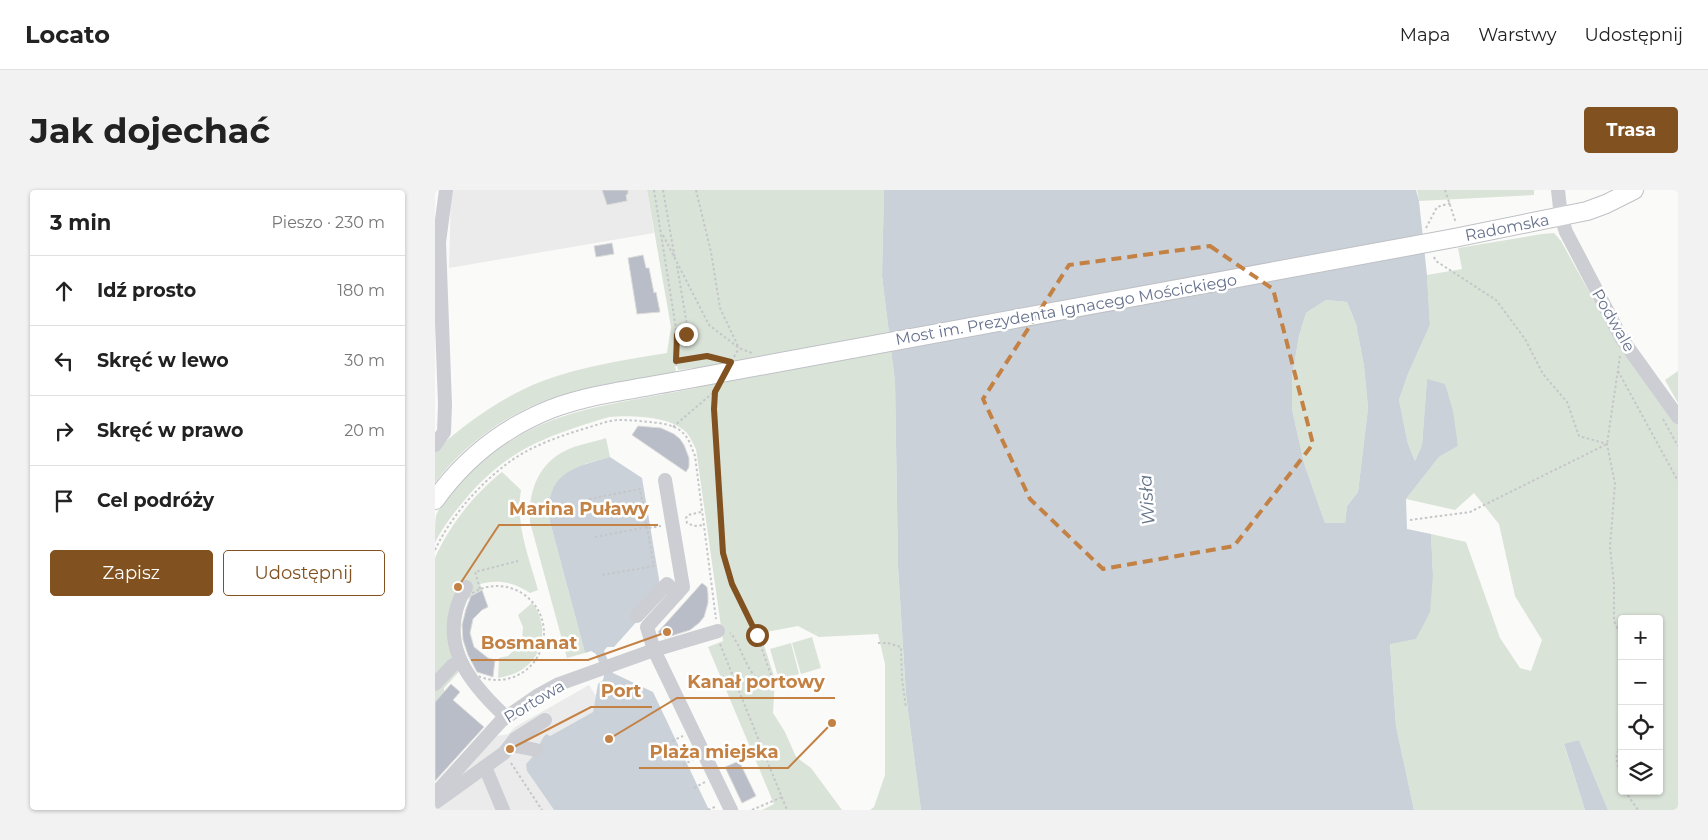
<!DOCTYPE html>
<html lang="pl">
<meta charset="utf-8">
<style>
:root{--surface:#fff;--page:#f2f2f2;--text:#222;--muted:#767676;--line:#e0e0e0;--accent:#815120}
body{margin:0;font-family:Montserrat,sans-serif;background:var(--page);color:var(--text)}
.controls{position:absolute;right:15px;bottom:15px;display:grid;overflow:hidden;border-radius:5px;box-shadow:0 1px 4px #0004}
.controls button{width:45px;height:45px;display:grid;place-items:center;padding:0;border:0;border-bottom:1px solid var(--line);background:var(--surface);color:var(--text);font:25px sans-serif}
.stop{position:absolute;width:15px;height:15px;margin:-11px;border:4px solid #815120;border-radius:50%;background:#fff}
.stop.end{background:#815120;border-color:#fff;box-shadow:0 1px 5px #0008}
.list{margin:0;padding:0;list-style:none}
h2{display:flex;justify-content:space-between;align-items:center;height:65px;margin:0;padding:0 20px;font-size:21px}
h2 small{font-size:16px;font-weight:400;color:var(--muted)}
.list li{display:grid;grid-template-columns:32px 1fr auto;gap:15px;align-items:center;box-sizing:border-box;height:70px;padding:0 20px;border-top:1px solid var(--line)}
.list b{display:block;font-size:19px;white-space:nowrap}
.list em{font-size:16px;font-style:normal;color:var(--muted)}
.actions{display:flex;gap:10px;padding:15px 20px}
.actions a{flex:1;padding:11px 0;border:1px solid var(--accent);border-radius:5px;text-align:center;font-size:18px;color:var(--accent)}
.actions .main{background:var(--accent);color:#fff}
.icon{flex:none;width:28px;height:28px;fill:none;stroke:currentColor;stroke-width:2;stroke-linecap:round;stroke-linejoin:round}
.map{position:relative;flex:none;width:1243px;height:620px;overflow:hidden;border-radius:5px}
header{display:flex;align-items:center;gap:30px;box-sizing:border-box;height:70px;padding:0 25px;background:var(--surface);border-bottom:1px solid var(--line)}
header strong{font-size:24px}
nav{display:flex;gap:28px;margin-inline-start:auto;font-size:18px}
.intro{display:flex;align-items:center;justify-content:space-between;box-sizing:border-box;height:120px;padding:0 30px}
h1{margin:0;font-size:35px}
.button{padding:12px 22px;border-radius:5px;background:var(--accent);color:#fff;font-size:18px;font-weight:700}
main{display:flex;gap:30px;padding:0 30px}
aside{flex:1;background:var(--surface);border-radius:5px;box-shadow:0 1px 4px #0004}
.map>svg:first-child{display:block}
.built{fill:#ebebeb}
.green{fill:#dae3d8;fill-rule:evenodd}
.water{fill:#cad1d8;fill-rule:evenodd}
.building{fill:#b9bdc7;stroke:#dcdcda}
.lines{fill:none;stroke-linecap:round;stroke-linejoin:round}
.major-casing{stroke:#bfc1c6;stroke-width:20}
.path{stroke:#c5c6c9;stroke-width:2;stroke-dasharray:2.5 2.5;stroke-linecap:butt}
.minor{stroke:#ccced3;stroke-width:14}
.major{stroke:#fff;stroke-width:18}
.major-bridge-casing{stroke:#bfc1c6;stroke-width:20;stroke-linecap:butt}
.major-bridge{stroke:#fff;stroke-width:18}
.route{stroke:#815120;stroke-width:6}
.marked{fill:none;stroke:#c38144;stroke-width:4;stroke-dasharray:10 6;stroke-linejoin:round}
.labels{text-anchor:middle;stroke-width:5;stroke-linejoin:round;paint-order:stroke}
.street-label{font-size:16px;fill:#66718c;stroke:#fff}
.water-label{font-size:18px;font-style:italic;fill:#627387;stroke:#fff}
.leader{fill:none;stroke:#c38144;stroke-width:2}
.callout-dot{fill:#c38144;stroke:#fff;stroke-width:2}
.callout-label{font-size:18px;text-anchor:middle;font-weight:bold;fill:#c38144;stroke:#fff;stroke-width:5;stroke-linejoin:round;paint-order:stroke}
</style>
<header>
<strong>Locato</strong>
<nav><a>Mapa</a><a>Warstwy</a><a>Udostępnij</a></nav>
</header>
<div class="intro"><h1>Jak dojechać</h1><a class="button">Trasa</a></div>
<main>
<aside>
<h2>3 min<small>Pieszo · 230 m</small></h2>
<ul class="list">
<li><svg class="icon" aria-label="ahead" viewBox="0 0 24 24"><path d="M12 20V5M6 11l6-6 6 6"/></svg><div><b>Idź prosto</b></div><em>180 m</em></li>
<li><svg class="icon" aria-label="left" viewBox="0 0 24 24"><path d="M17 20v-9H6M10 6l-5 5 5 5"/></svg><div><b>Skręć w lewo</b></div><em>30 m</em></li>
<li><svg class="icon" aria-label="right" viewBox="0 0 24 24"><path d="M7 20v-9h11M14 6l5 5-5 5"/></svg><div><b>Skręć w prawo</b></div><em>20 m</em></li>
<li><svg class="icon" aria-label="arrive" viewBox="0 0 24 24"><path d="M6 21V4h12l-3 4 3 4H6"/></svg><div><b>Cel podróży</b></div></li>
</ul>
<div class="actions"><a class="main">Zapisz</a><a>Udostępnij</a></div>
</aside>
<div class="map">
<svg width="1243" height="620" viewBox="0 0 1243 620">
<rect width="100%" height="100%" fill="#fafaf8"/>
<g class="built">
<polygon points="18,0 212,0 219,43 14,78 16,1"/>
<polygon points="154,495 161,506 158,522 115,546 99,566 92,581 119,620 2,620 27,601 19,591 62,546 73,544 80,537"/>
</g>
<g class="green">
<path d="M212 0H449L447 86 460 192 463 376 471 505 486 620H435L439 617 450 585V474L443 444 384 447 363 436 325 443 340 489 338 523 350 542 361 567 376 578 407 620H327L339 614 273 457 288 451 261 259C258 254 255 246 251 242 235 226 196 225 174 227 112 246 71 259 28 312 18 324 7 338 0 353 0 345 0 333 1 326 5 314 24 293 34 284 101 217 175 216 261 198L258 178 243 180 241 172H240L241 182C199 190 156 196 115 209 71 224 27 256 0 293V261C29 234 69 206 105 192 146 176 190 170 232 163L236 137Z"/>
<polygon points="982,0 1099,0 1099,5 984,11"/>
<path d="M1119 43 1126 51 1173 136 1243 235V620H1173L1144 550 1129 555 1150 620H979L961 536 955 453 981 449 998 385 996 344 1031 352 1065 448 1085 478 1096 481 1107 450 1080 406 1064 334 1039 303 1020 320 971 309 1004 267 1023 256 1010 195 992 190 987 255 980 271 973 254 964 210 973 184 995 135 992 85 1027 79 1023 58 1107 44ZM1187 429H1224V601H1187Z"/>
<polygon points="891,110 912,112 921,134 929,176 933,218 923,302 912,316 910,333 890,333 869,273 857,219 857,187 864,146 871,123"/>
<polygon points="1243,181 1243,213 1230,190"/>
<path d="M171 248 175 267 150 274 113 316 114 328 150 463 132 468 95 332C93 302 103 272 134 259 145 254 159 252 171 248Z"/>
<path d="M67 282 86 300C80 334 94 367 103 400L95 403C78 392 64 389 45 394L47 400 30 411 20 429 31 474 9 498V502L0 512V368C14 336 39 304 67 282Z"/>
<path d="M97 413C108 427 110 443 104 460L87 452 88 437 83 425Z"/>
<polygon points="377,447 386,478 366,484 357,453"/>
<path d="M86 453 103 462C94 478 81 485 63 488L64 468 73 466Z"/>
<polygon points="356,453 364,484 344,490 335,459"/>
</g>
<g class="water">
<path d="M449 0H981L984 11 992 85 995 135 973 184 964 210 973 254 980 271 987 255 992 189 1010 194 1018 221 1023 256 1004 267 971 309 972 339 996 344 998 385 995 422 981 449 955 454 961 536 979 620H486L471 505 463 376 460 192 447 86ZM891 110 912 112 921 134 929 176 933 218 923 302 912 316 910 333H890L869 273 857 219V187L864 146 871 123Z"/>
<path d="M175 267 207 288 225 395 204 429 179 457H172L169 461 178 483 218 502 274 620H119L92 581 91 574C101 565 103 554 111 544L115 546 158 522 163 494 168 490 169 486 161 464 156 461 150 463 114 328C111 283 139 277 175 267Z"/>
<polygon points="1144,550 1173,620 1150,620 1129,554"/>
</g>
<g class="building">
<polygon points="167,0 193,0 193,4 191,5 192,11 172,15"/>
<polygon points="177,53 179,64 161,67 159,56"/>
<polygon points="208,65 211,78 214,78 219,103 221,102 225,122 202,124 193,68"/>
<polygon points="203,236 226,238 239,244 245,249 249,255 254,268 254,277 251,282 197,245"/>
<polygon points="267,393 272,397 273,404 273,413 269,427 264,433 255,440 230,448 223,442"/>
<polygon points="47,400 53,417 47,420 38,429 35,443 39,457 53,468 60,470 58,487 42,482 33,465 28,450 27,435 31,419 36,406"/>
<polygon points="16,494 25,502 18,510 49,537 0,591 0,512"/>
<polygon points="304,571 321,606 307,613 290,577"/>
</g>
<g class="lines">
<g class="major-casing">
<g id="major">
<polyline points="1019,48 1152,21 1171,14 1199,0"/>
<path d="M0 310C30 268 68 238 116 219 156 204 201 199 243 191"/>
</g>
</g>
<g class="path">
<polyline points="219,0 242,145 241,178"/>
<polyline points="228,0 240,69"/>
<polyline points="261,0 276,62 285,118 303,156"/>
<polyline points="1010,0 1021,33"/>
<polyline points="991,38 1002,17 1016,13"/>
<polyline points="228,45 274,135 304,158 317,163"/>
<polyline points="999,67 1001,71 1061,110 1090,149 1108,184 1132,212 1144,246 1172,254 1180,294 1175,357 1179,394 1179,431 1187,449"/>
<polyline points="242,76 253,141 251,143 242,145"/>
<polyline points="299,167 304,158"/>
<polyline points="242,170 272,167 284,169"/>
<polyline points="1183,181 1243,291"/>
<path d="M282 198 280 201 279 219 288 363 297 394 322 445 336 485V491C313 497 308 455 295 443"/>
<polyline points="1228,229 1243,256"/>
<polyline points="238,237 280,201"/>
<polyline points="154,309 205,299 219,376 167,385"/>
<polyline points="266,322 253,325 251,328 252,333 259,336 269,335"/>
<polyline points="975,330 1035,322 1172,254 1185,166"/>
<polyline points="214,338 226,336"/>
<polyline points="160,347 212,337"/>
<path d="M0 360C15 328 41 298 69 276 94 256 125 246 155 237 165 234 175 230 185 230 195 230 205 231 215 232 227 233 242 235 250 245 255 251 257 259 260 266L281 429"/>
<circle cx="62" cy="443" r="47"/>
<polyline points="45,399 40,382 83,371"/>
<polyline points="443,453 453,453 466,457 467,489 471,518"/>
<polyline points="285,454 352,620"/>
<polyline points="237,551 248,546"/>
<polyline points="1187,551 1181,568 1187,592"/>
<polyline points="76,573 107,620"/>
<polyline points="248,575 259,569"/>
<polyline points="259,598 270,592"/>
<polyline points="1190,601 1203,620"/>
<polyline points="273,620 282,616"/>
<polyline points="317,620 347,607"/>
</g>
<g class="minor">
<polyline points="1123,0 1126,27 1131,42 1187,149 1243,227"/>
<polyline points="0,255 9,242 10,215 4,52 11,0"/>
<polyline points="230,290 248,397 212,437 219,460 296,620"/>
<path d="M31 397C0 450 32 491 71 527"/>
<polyline points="202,426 232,394 242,404"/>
<polyline points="0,494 18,475"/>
<polyline points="76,555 101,560"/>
<polyline points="50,577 68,620"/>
<polyline points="0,604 66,531 102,506 124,494 219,460 283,441"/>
<polyline points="1,612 69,563 80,549 110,530"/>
</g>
<use href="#major" class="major"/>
<g class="major-bridge-casing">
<polyline id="major-bridge" points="243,191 1019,48"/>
</g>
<use href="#major-bridge" class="major-bridge"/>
</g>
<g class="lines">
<polyline class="route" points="251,144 242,145 241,171 272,166 296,172 280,202 279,219 288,363 297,394 322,445"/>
</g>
<path class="marked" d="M775 56 838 99 878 254 799 356 668 379 595 309 548 209 634 75Z"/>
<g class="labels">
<g class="street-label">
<text transform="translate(1072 37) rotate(-11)" y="6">Radomska</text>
<text transform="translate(631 119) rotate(-10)" y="6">Most im. Prezydenta Ignacego Mościckiego</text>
<text transform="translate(1179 130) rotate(60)" y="6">Podwale</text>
<text transform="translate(99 511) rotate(-31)" y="6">Portowa</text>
</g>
<g class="water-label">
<text transform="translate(712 310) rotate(-94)" y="6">Wisła</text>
</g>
</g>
<path class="leader" d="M23 397L64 335H223M232 442L153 470H36M174 549L242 508H400M75 559L156 517H217M397 533L353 578H204"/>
<g class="callout-dot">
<circle cx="23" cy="397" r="5"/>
<circle cx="232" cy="442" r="5"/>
<circle cx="174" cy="549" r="5"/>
<circle cx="75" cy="559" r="5"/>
<circle cx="397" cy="533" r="5"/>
</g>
<g class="callout-label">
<text x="144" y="325">Marina Puławy</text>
<text x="94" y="459">Bosmanat</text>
<text x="321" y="498">Kanał portowy</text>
<text x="186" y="507">Port</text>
<text x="279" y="568">Plaża miejska</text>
</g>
</svg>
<div class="controls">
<button>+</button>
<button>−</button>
<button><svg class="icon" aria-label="locate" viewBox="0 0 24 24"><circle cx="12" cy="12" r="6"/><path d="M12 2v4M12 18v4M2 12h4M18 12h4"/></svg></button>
<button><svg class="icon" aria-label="layers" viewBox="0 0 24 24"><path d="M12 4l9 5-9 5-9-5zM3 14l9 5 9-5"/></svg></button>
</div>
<div class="stop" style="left:322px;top:445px"></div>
<div class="stop end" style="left:251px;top:144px"></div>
</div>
</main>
